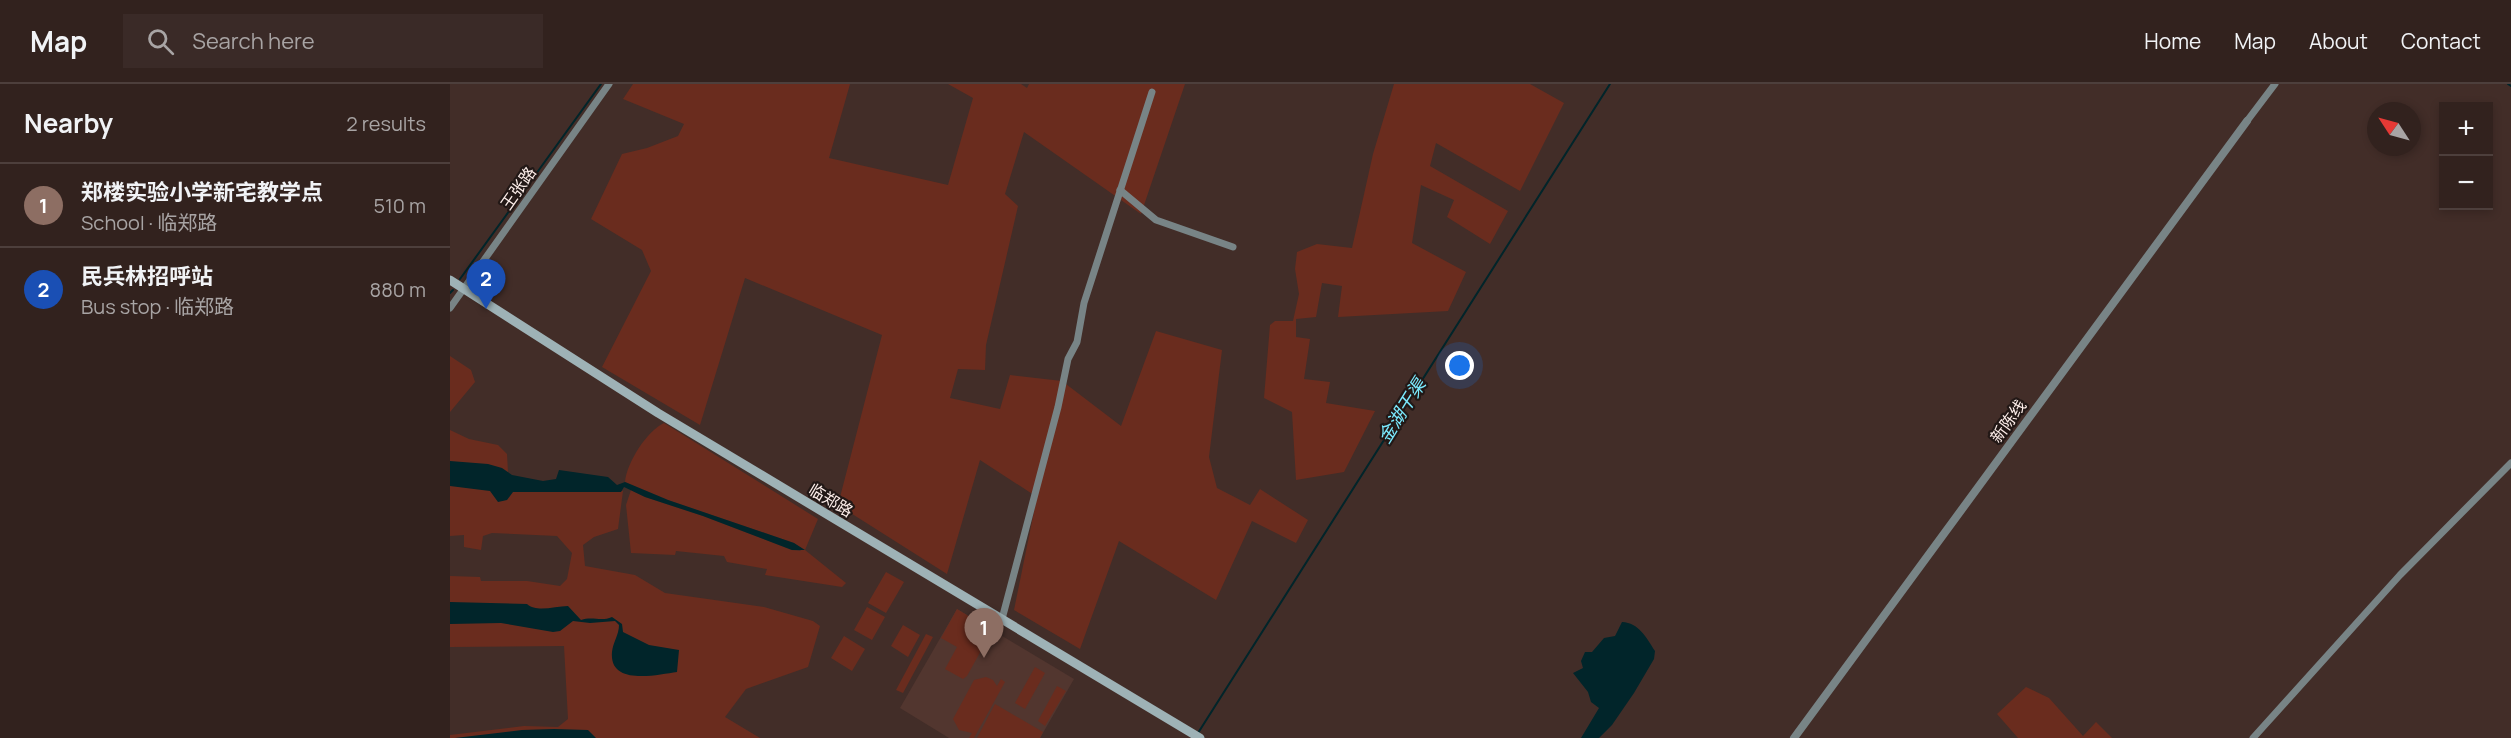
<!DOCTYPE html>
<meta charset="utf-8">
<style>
:root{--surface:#32221e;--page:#3a2a27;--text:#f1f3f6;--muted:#a8a4a4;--line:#4d3f3c;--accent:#b45309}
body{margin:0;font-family:Manrope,"Noto Sans SC",sans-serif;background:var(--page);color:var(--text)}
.controls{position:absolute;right:18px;top:18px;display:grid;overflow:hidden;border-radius:0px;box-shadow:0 3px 9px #0003}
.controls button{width:54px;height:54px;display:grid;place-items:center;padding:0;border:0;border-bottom:2px solid var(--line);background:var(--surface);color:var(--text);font:30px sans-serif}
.compass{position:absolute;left:1917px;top:18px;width:54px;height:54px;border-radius:50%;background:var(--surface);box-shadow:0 3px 9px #0003;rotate:306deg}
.you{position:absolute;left:1010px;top:282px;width:21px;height:21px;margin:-15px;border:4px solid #fff;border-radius:50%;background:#1a73e8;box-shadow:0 0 0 9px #1a73e833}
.badge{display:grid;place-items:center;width:39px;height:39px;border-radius:50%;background:var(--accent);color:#fff;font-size:20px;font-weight:700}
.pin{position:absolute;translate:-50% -50px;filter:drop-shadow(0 2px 3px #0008)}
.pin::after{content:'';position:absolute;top:32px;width:21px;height:18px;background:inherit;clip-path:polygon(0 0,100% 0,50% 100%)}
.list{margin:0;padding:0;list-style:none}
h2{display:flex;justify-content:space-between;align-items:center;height:78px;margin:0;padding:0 24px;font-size:26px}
h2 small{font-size:20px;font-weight:400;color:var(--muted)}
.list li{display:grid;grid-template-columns:39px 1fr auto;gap:18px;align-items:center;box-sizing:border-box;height:84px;padding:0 24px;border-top:2px solid var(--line)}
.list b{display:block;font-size:22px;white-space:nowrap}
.list p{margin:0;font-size:20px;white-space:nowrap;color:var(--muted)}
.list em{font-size:20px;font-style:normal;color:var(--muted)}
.icon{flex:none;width:33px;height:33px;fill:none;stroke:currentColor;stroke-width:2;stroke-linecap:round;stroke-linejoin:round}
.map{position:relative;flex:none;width:2061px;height:654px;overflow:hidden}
header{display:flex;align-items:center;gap:36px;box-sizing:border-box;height:84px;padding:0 30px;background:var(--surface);border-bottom:2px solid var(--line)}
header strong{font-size:28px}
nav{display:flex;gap:33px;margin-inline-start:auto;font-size:21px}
.search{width:420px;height:54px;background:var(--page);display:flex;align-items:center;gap:15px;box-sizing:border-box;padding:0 21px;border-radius:0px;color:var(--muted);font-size:22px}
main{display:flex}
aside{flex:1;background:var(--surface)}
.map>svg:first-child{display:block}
.built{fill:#52362f}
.green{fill:#6a2c1e}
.water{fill:#01252a}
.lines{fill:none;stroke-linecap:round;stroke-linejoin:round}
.stream{stroke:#01252a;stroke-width:2}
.minor{stroke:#788486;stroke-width:7}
.tertiary{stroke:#788486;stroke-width:8}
.secondary{stroke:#9eb2b6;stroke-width:9}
.labels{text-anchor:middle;stroke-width:4.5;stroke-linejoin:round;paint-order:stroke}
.street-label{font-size:16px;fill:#fdeeea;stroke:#221816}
.water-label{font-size:18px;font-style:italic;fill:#7beafe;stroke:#221816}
</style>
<header>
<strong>Map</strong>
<div class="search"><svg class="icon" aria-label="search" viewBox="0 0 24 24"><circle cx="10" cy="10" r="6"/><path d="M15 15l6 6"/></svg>Search here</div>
<nav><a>Home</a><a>Map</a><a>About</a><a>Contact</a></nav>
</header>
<main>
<aside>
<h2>Nearby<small>2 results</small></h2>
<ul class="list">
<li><span class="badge" style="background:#8d6e63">1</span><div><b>郑楼实验小学新宅教学点</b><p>School · 临郑路</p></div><em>510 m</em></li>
<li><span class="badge" style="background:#1a4fb4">2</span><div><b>民兵林招呼站</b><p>Bus stop · 临郑路</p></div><em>880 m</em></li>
</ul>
</aside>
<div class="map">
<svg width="2061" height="654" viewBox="0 0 2061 654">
<rect width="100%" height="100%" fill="#422d28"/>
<polygon class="built" points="507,525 624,595 590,654 499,654 450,624"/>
<g class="green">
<polygon points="183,0 400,0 379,74 498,101 523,14 498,0 571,0 577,4 579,0 735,0 691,130 574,48 555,110 568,122 536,261 535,286 508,285 500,314 550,325 560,291 612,297 671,342 706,247 772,266 759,373 767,404 800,421 810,405 858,436 846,459 802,437 766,516 669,457 630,565 564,526 587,413 530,376 497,490 388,421 432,251 295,194 250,341 152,283 201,187 192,166 141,135 172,70 197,64 228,52 234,40 173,15"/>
<polygon points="944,0 1080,0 1114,19 1070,107 986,59 980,82 1058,127 1040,160 997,133 1004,116 971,101 962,159 1016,188 998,227 888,233 892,202 872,199 866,233 846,235 846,253 860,255 854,295 880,298 876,319 925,327 894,388 846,396 842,328 814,314 820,241 825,237 843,237 849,210 845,185 847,168 867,160 902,164 923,70"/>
<polygon points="0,272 21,286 25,298 0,328"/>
<path d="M214 339 368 435 355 466 396 499 392 503 315 491 317 485 277 478 274 472 226 467 225 471 181 469 176 421 181 406 195 413 253 432 342 466 351 467 344 459 218 416 175 398C177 378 197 347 214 339Z"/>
<polygon points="0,346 19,355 48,361 57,370 58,388 63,407 173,407 168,445 144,453 133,461 135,482 185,491 215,509 314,523 363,537 370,542 358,583 296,605 275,633 310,654 0,654 0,651 74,642 108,643 118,635 114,562 0,563 0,492 30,493 31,497 77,497 110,502 117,495 122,469 107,452 42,449 33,452 31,466 14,463 14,451 0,452"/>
<polygon points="436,488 454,498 436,529 418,519"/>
<polygon points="417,523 435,533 422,556 404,546"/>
<polygon points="507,525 535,542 531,550 538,554 517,592 513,595 495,585 507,563 491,554"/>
<polygon points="453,541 470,551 458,573 441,562"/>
<polygon points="476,550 483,553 453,609 446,606"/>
<polygon points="394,552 415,565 402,587 381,574"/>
<polygon points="585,583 595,589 575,625 565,619"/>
<polygon points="536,593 543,596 547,602 551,595 555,598 524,654 519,654 522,649 509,646 503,635 524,596"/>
<polygon points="607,602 616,607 595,642 588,637"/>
<polygon points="1576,603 1599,614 1633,652 1646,638 1662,654 1568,654 1547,630"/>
<polygon points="545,620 593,648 590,654 527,654"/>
</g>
<g class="water">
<polygon points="0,377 38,380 52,384 62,391 93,397 106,395 109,386 158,393 167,401 175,398 218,416 344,459 355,466 342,466 253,432 195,413 174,403 171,408 63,408 57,416 48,418 40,407 0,402"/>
<path d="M0 518 77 520C87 529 105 522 118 522L131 536C143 532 151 538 162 533L172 540 173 548 199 561 229 566 227 588C206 591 159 602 162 568 163 558 169 551 169 541L165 537 140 539 123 537 110 547 103 548 51 539 0 540Z"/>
<path d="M1172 538C1189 539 1196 553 1205 567L1204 575 1184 609 1162 641 1149 654H1131L1149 624 1141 618 1138 608 1123 589 1133 584 1131 577 1135 568H1142L1154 554 1165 552Z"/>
<polygon points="104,645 138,646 146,654 5,654 72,646"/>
</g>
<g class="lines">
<g class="stream">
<polyline points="2058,0 2061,2"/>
<polyline points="10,195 151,0"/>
<polyline points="0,209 3,206"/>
<polyline points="748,649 1160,0"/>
</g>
<g class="minor">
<polyline points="1797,37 1825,0"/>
<polyline points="670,106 706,136 783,163"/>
<polyline points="0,224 159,0"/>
<polyline points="552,535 608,323 618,275 627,258 634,219 702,8"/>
<polyline points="1803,654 1950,491 2061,379"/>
</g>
<polyline class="tertiary" points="1344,654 1797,37"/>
<polyline class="secondary" points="0,196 208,329 750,654"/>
</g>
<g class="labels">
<g class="street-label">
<text transform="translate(68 104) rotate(-55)" y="6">王张路</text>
<text transform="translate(1558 337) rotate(-54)" y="6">新陈线</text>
<text transform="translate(381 416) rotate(31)" y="6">临郑路</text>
</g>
<g class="water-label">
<text transform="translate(952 327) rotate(-58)" y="6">金湖干渠</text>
</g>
</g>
</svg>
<div class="controls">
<button>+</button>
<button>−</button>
</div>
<svg class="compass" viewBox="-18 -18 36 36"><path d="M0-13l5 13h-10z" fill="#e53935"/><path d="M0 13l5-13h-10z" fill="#a8a4a4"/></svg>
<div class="you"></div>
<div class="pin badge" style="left:534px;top:574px;background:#8d6e63">1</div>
<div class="pin badge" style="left:36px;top:225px;background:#1a4fb4">2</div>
</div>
</main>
